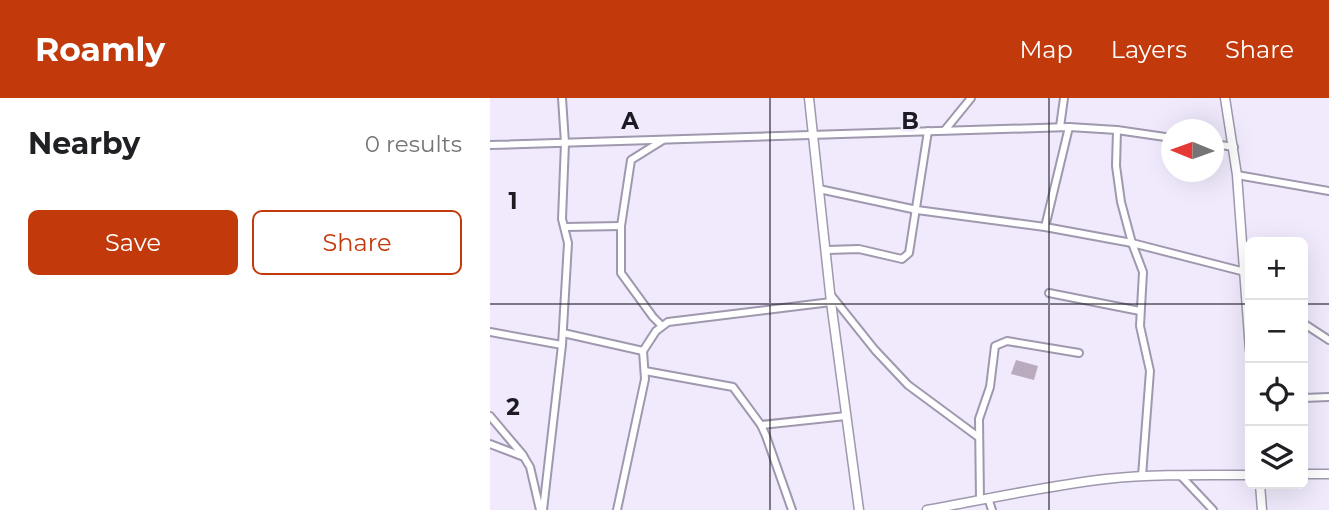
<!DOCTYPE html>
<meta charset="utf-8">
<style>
:root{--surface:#fff;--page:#f2f2f2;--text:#202124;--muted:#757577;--line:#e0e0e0;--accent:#c23a0c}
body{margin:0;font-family:Montserrat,sans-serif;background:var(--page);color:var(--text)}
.controls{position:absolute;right:21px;bottom:21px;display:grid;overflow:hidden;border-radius:10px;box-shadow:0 7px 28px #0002}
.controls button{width:63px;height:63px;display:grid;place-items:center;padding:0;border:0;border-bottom:2px solid var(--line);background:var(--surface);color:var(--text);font:35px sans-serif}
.compass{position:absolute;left:671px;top:21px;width:63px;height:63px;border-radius:50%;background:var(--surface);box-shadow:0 7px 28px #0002;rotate:271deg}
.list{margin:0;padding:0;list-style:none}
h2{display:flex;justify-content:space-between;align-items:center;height:91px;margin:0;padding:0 28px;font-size:30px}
h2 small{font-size:23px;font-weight:400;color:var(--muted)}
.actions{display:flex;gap:14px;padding:21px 28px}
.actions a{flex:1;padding:16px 0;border:2px solid var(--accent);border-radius:10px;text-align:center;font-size:24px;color:var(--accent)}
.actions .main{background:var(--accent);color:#fff}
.icon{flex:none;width:38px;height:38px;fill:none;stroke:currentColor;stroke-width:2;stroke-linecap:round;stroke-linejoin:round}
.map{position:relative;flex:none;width:839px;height:412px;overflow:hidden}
header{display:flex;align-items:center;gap:42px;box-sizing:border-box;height:98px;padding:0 35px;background:var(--accent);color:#fff}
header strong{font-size:33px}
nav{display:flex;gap:38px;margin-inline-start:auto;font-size:24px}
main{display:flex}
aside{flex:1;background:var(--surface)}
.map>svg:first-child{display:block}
.building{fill:#baaabe}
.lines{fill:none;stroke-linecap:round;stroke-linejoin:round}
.street-casing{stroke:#9f98ae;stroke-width:10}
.secondary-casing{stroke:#9f98ae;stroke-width:11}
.street{stroke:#fff;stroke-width:6}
.secondary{stroke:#fff;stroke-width:8}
.grid{fill:none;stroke:#1d1a23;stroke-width:2;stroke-opacity:0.55}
.grid-label{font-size:23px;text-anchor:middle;font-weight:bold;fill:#1d1a23;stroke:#f0eafc;stroke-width:5;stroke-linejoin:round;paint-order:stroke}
</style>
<header>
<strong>Roamly</strong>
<nav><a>Map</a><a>Layers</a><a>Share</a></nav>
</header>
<main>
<aside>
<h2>Nearby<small>0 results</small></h2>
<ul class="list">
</ul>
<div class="actions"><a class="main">Save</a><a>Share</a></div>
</aside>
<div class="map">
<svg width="839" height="412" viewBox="0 0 839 412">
<rect width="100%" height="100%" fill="#f0eafc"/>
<polygon class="building" points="526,262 548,268 544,282 521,276"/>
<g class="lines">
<g class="street-casing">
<g id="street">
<polyline points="570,29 574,0"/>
<polyline points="455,32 481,0"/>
<polyline points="627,32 626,68 631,104 642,145 653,174 650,228 660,273 652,378"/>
<polyline points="724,46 744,49"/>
<polyline points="0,47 579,29 627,32 682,40"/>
<polyline points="747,77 839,93"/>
<polyline points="329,91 427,112 555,129 642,145 755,174"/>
<polyline points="75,129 131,128"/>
<polyline points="555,129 579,29"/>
<polyline points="337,152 369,151 412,161 419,155 438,33"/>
<polyline points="559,195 650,213"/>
<polyline points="341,197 385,252 418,287 487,338"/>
<polyline points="813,225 839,242"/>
<polyline points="171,227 163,219 131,175 131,128 141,62 173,42"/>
<polyline points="0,234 72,247"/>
<polyline points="73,235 153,253 166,233 178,224 341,204"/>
<polyline points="155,273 243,289 271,327 276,338 302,412"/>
<polyline points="813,300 839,299"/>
<polyline points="0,318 33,357"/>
<polyline points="271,327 356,318"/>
<polyline points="0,346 34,359 40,369 50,412"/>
<polyline points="691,378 723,412"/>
<polyline points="498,400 502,412"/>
<polyline points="490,402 489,321 500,289 505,248 517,243 589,255"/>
<polyline points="53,412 72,247 78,145 72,121 75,45 72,0"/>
<polyline points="127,412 155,281 153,253"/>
</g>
</g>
<g class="secondary-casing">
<g id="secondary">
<polyline points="319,0 341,204 369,412"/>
<polyline points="735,0 747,77 760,252"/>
<polyline points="813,376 839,376"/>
<polyline points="770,386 772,412"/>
<path d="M437 412C497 401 556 388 616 381 664 376 712 377 760 377"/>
</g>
</g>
<use href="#street" class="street"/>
<use href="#secondary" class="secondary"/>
</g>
<path class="grid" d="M280 0V412M559 0V412M0 206H760M813 206H839"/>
<g class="grid-label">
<text x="140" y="31">A</text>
<text x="420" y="31">B</text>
<text x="23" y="111">1</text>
<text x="23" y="317">2</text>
</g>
</svg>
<div class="controls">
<button>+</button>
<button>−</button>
<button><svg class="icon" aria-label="locate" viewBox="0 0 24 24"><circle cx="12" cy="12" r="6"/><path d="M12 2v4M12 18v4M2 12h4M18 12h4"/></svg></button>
<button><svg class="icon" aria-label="layers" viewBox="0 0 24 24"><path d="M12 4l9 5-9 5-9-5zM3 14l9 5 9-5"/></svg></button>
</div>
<svg class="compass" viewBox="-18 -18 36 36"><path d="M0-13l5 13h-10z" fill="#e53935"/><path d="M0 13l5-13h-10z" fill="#757577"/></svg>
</div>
</main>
